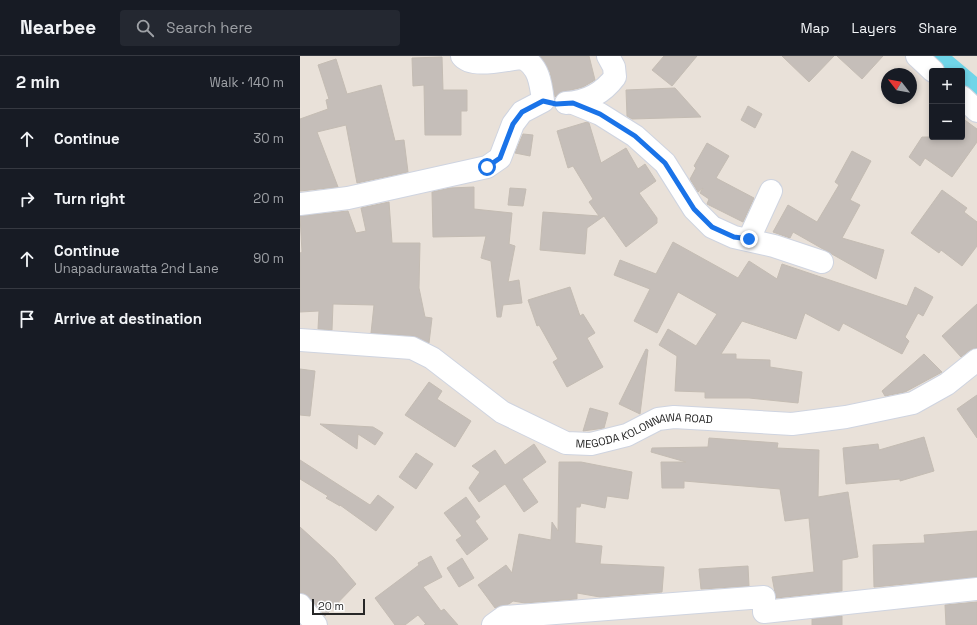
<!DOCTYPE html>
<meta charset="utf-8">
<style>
:root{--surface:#171b24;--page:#242831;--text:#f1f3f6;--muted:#9ea1a6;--line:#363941}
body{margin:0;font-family:"Space Grotesk",sans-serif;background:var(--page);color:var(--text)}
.controls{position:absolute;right:12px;top:12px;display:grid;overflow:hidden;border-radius:4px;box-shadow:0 2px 6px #0003}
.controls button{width:36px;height:36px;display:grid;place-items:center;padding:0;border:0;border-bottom:1px solid var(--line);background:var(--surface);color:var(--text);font:20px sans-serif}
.compass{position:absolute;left:581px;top:12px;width:36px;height:36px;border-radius:50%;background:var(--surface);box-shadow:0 2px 6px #0003;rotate:301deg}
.scale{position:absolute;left:12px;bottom:10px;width:53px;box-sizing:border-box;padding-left:4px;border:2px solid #272727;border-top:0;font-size:11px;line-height:14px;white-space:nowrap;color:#272727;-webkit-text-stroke:3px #fff;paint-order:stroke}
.stop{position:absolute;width:12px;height:12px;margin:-9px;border:3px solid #1a73e8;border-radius:50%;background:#fff}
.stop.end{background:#1a73e8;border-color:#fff;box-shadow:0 1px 4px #0008}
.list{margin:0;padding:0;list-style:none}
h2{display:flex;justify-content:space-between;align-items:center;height:52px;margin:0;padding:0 16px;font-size:17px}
h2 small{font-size:13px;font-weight:400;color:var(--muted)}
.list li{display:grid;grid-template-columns:26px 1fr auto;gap:12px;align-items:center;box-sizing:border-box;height:60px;padding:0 16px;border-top:1px solid var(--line)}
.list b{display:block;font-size:15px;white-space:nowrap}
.list p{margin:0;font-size:13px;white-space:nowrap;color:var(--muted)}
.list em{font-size:13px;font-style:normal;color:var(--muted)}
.icon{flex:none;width:22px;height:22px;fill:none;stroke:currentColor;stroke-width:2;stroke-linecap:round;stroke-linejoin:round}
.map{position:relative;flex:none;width:677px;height:569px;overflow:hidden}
header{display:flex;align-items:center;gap:24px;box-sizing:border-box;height:56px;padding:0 20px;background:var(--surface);border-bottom:1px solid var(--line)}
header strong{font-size:19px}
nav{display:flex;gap:22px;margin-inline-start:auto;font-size:14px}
.search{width:280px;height:36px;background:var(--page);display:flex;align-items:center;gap:10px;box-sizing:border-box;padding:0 14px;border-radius:4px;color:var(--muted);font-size:15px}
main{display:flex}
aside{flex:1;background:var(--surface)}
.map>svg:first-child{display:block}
.water{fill:#70d5e8}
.building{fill:#c5beb9;stroke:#c4bcb3}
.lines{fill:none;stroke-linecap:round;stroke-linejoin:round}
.minor-casing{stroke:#cfd4e0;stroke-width:24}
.minor{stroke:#fff;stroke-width:22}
.route{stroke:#1a73e8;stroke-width:5}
.labels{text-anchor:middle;stroke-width:3;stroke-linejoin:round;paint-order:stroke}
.street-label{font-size:11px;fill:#272727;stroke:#fff}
</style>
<header>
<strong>Nearbee</strong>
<div class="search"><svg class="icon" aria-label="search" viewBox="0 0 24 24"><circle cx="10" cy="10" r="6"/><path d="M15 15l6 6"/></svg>Search here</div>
<nav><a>Map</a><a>Layers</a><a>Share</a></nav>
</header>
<main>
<aside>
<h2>2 min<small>Walk · 140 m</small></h2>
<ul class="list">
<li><svg class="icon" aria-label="ahead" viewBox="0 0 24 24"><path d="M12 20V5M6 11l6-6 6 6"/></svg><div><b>Continue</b></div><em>30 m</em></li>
<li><svg class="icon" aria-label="right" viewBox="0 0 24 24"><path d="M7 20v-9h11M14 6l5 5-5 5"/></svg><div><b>Turn right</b></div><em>20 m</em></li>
<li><svg class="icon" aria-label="ahead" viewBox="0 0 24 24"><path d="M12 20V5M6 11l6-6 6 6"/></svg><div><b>Continue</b><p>Unapadurawatta 2nd Lane</p></div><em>90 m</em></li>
<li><svg class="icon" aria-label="arrive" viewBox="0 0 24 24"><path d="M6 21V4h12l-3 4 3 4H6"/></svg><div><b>Arrive at destination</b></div></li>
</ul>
</aside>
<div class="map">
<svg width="677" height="569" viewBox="0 0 677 569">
<rect width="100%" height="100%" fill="#e9e1d9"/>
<polygon class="water" points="628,0 652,0 677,21 677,43 662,30 662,15 645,15"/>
<g class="building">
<polygon points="240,0 289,0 295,24 283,31 259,37 255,41 250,16"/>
<polygon points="364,0 397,0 372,30 352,14"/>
<polygon points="482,0 534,0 509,26"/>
<polygon points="537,0 583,0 562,23"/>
<polygon points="142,1 143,34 167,34 167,55 161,55 161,79 125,79 124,29 113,30 112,2"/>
<polygon points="36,3 47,38 81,29 95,85 104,84 108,116 57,127 46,69 17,76 38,131 0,135 0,63 28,53 26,44 29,43 18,9"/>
<polygon points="375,32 401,61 332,63 327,60 326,34"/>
<polygon points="448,50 462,58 455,72 441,64"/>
<polygon points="662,62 677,73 677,86 652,121 625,102 620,110 609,101 622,81 662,81"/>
<polygon points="287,66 289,67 301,107 326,92 338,113 345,108 356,125 339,137 357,162 357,167 326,191 304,160 287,172 285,198 240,194 243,156 299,160 289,146 293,143 273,110 268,112 257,75"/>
<polygon points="223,78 233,79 230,100 215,97"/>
<polygon points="407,87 429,100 416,122 454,142 443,166 407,148 409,143 400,137 403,132 398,136 390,123 396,112 394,110"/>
<polygon points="552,95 571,105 550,144 560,149 542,182 584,194 576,223 493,176 490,182 473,176 488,149 517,166 539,129 535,126"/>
<polygon points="174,131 174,153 212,157 209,188 215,190 208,226 219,224 222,247 203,249 201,261 197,261 191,205 181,202 186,180 133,181 132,136 150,132"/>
<polygon points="210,132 226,133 223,150 208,149"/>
<polygon points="642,134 667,152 664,156 677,166 677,190 662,210 641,194 639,197 611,177"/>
<polygon points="89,146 92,187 120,187 119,232 125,261 132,262 129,287 113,280 71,277 74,249 33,248 32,274 18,273 19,255 0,256 0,197 2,196 0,160 48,155 56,177 66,175 61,152"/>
<polygon points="373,186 438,222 449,205 477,223 482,208 607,250 615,231 633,241 623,260 618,257 605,281 609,285 602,298 543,267 539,275 505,257 496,283 442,265 421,298 436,298 436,303 470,304 470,311 502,316 498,347 449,342 405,342 405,336 375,335 377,300 359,289 368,273 396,290 417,258 378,236 357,277 334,265 350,233 314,219 320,204 356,218"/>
<polygon points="270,231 280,260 283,258 295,277 287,282 303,311 267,331 253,306 258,303 239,269 237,270 228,244"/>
<polygon points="677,248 677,292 670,294 661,301 642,280"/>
<polygon points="346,293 348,294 340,358 319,348"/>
<polygon points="624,298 642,316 605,336 585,340 582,335"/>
<polygon points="0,313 15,315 10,360 0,359"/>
<polygon points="129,326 142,335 137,343 171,365 155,391 105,359"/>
<polygon points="677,339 677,382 657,353"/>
<polygon points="290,352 308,357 304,372 283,375"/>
<polygon points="20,368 73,371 83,377 75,389 58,378 57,393"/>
<polygon points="624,381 634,415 600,425 600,423 546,428 543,392 578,388 579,394"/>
<polygon points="409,382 478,387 477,392 519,394 518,441 548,436 558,501 542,504 542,535 476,542 472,521 514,516 509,462 485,465 480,433 384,425 384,432 362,432 361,406 386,406 351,396 352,392 408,391"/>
<polygon points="234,388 246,406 222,423 238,446 224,456 205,428 179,446 169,432 180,416 172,410 195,394 205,409"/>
<polygon points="116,397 133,408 116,433 99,421"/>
<polygon points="0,404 70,449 78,439 94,451 76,475 40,449 40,450 26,442 28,440 0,423"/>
<polygon points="259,406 281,406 332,416 328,443 307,440 305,452 281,447 280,451 276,451 275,487 302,490 300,508 364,511 362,536 300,541 277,537 277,543 225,547 213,545 209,548 195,552 178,529 206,509 212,517 219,478 251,484 252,466 258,475"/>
<polygon points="166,441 180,461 175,465 188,483 167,499 156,484 162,480 144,457"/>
<polygon points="0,471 34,502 56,528 25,560 9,541 0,537"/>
<polygon points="677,475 677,521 574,531 573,489 625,487 624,479"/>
<polygon points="131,500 142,521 123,531 141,555 144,553 158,569 124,569 126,568 118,559 105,569 95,569 75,542 119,509 118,507"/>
<polygon points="162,502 174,522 159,531 147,512"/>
<polygon points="448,510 449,530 401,533 399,513"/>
<polygon points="677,546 677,569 646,569 645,549"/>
<polygon points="542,560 542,569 512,569 512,563"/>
</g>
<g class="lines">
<g class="minor-casing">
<g id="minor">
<polyline points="617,0 633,15"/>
<polyline points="662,41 677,55"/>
<path d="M266 47C286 46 303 37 315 21L314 11 308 0"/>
<polyline points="273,47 300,58 335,80 365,107 394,153 412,171 434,181 474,190 522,206"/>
<path d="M0 148 48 142 187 111 200 102 213 68 222 56 243 45C241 29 239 9 222 2 207 3 172 13 162 0"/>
<polyline points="449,183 471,135"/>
<path id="s1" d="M0 284 112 292 132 302 202 356 266 387 291 388 327 379 358 363 374 361 492 368 546 361 613 347 647 328 677 304"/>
<polyline points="0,549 16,569"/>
<polyline points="193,569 204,561 464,541 464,556 677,533"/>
</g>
</g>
<use href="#minor" class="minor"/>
</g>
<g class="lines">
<polyline class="route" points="187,111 200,102 213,68 222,56 243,45 256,48 273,47 300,58 335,80 365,107 394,153 412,171 434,181 449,183"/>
</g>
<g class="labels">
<g class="street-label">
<text dy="4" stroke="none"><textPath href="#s1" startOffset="375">MEGODA KOLONNAWA ROAD</textPath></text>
</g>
</g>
</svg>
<div class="controls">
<button>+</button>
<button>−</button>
</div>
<svg class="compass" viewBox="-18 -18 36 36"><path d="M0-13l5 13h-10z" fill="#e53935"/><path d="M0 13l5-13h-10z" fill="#9ea1a6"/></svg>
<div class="scale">20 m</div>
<div class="stop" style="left:187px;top:111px"></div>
<div class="stop end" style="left:449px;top:183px"></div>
</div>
</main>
